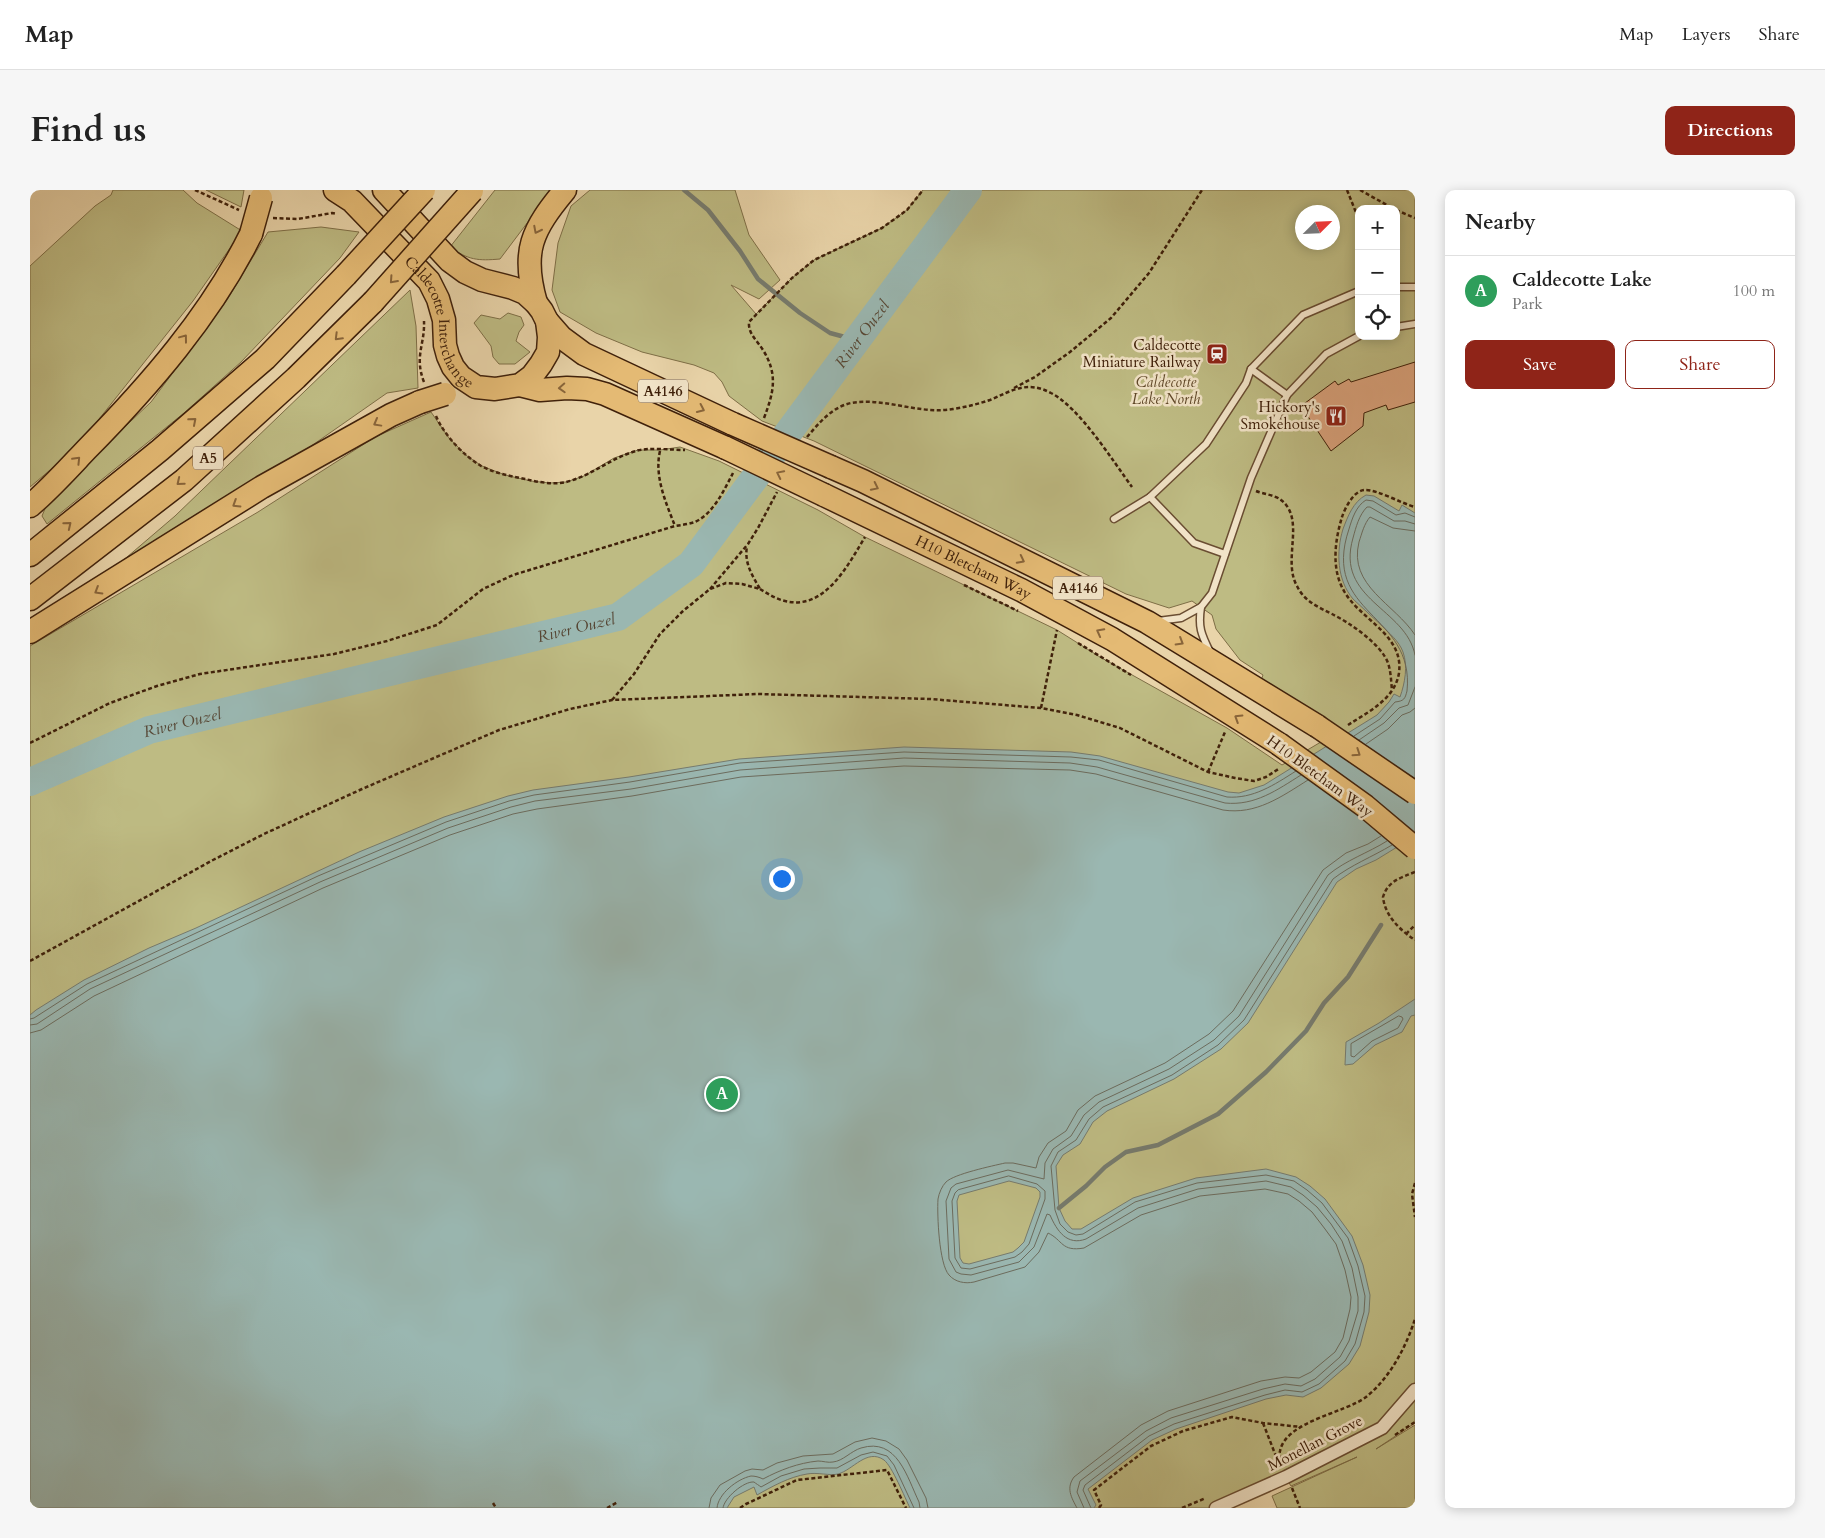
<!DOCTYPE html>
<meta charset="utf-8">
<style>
:root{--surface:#fff;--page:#f6f6f6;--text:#222;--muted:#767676;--line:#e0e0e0;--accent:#8f2418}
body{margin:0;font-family:Cardo,serif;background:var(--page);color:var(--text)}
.controls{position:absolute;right:15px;top:15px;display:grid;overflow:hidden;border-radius:10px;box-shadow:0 2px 12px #0003}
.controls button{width:45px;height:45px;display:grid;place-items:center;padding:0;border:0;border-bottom:1px solid var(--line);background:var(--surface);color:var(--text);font:25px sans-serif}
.compass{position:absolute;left:1265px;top:15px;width:45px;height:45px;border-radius:50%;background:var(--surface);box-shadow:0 2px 12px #0003;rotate:66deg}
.you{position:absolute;left:751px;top:688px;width:18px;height:18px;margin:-12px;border:4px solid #fff;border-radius:50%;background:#1a73e8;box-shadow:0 0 0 8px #1a73e833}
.badge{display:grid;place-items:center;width:32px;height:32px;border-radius:50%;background:var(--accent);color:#fff;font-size:16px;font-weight:700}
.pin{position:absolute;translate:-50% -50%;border:2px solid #fff;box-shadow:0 1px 5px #0006}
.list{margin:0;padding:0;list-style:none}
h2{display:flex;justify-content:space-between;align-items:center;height:65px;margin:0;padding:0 20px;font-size:21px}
h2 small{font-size:16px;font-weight:400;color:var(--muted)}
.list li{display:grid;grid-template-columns:32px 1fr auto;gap:15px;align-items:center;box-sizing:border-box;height:70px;padding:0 20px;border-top:1px solid var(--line)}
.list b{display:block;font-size:19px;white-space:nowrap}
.list p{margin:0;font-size:16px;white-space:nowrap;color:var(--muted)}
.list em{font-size:16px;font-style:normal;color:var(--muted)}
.actions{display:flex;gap:10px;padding:15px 20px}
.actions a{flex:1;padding:11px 0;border:1px solid var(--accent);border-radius:10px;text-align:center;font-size:18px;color:var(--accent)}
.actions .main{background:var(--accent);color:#fff}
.icon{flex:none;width:28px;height:28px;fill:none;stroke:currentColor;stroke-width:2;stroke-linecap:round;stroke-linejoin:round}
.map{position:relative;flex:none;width:1385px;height:1318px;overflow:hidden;border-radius:10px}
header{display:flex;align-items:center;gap:30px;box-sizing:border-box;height:70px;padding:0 25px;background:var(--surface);border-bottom:1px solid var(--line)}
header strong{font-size:24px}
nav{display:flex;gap:28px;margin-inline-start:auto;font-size:18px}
.intro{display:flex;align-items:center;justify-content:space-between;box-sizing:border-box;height:120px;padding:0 30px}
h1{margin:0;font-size:35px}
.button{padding:12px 22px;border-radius:10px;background:var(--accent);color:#fff;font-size:18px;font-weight:700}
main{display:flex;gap:30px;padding:0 30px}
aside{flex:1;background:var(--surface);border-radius:10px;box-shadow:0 2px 12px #0003}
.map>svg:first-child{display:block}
.green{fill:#bebb83;stroke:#7e6e46;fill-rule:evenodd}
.water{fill:#9ab7b1;stroke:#767b6e;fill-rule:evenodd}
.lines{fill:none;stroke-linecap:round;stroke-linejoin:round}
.shore{stroke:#6c6c5e;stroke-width:1}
.stream{stroke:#767b6e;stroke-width:4.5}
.river{stroke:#9ab7b1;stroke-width:28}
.building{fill:#dba47e;stroke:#3f200a}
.lane-casing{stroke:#6a4d32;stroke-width:9}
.street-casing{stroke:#6a4d32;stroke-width:15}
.highway-casing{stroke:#3f200a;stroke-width:25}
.path{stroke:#3f200a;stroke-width:2.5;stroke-dasharray:4 2.5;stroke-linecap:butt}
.lane{stroke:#f1e3c7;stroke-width:6}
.street{stroke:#f1e3c7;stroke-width:12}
.highway{stroke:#e4ba74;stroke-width:22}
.highway-bridge-casing{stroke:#3f200a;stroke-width:25;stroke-linecap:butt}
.highway-bridge{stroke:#e4ba74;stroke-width:22}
.oneway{stroke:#89653a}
.labels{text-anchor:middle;stroke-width:5;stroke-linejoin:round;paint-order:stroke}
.shield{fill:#f1e3c7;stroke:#745a43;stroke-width:1}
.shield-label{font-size:14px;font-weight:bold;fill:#3f200a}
.street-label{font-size:15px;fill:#3f200a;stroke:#f1e3c7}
.poi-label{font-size:15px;fill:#3f200a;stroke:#f1e3c7;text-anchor:end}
.park-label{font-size:15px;font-style:italic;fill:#5f4728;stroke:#f1e3c7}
.water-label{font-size:16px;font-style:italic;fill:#564634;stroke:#f1e3c7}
</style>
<header>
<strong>Map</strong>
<nav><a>Map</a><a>Layers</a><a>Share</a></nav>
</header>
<div class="intro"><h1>Find us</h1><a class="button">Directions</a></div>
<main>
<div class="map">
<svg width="1385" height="1318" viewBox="0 0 1385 1318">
<rect width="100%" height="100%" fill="#e9d4a9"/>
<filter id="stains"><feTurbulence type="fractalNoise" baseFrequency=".004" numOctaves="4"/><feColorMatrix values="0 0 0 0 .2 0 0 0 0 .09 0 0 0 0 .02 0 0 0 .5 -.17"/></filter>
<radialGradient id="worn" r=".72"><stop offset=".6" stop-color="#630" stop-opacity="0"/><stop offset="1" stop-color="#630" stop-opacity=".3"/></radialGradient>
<g class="green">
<polygon points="83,0 153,0 167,13 212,41 163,111 46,258 0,297 0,76 65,16 81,5"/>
<polygon points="176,0 214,0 211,17"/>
<path d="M465 0H522L470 69C448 71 438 70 420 57Z"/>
<path d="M560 0H705L719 45 750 90 729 109 701 95 726 124 762 88 784 70 852 38 877 20 893 0H1385V1233L1346 1259 1385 1235V1318H1247L1242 1306 1327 1267 1261 1296 1256 1288 1186 1318H0V456L228 322 345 247 401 222 419 248 437 266 452 276 475 285 501 291 520 293 536 292 554 286 584 268 608 260H630L650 257 689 271 788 320 835 347 1027 440 1070 467 1197 538 1252 575 1301 546 1228 499 1233 485 1210 470 1186 439 1182 425 1162 411 1139 418 1096 404 784 251 732 231 699 206 692 192 684 183 664 175 612 162 566 143 530 122 522 100 528 53 541 16ZM1329 19H1366V146H1329ZM1272 22H1302V52H1272Z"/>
<polygon points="291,37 329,42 310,68 211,172 154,223 17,334 12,326 19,309 121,212 197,110 238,42"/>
<polygon points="380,100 386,136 388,198 357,203 264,268 83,379 145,326"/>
<polygon points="478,123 491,127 494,135 489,142 486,151 500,162 485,174 469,174 463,167 461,156 444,133 451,125 470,129"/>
</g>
<g class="water">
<path d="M1336 305 1344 306 1369 321 1372 315 1385 323V646L1346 670 1326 679 1307 692 1218 833 1191 859 1144 889 1077 921 1063 932 1050 954 1033 965 1026 976 1029 1018 1035 1031 1042 1039H1051L1103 1008 1166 988 1236 979 1266 987 1280 996 1295 1009 1322 1046 1333 1075 1340 1105 1339 1122 1330 1156 1319 1174 1291 1198 1273 1207 1256 1205 1236 1209 1146 1239 1122 1250 1058 1299 1066 1315 1064 1318H880C875 1308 862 1276 854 1270 837 1258 823 1280 808 1284 800 1286 787 1282 777 1284 759 1287 743 1296 727 1305L724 1297 704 1307 697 1318H0V825L6 820 54 790 119 758 166 738 329 662 414 627 478 606 503 600 599 587 709 569 874 557 1041 562 1070 566 1198 602 1209 603 1234 595 1347 525 1359 512 1364 504 1370 507C1375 493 1378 476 1373 462 1369 451 1359 443 1351 435 1342 426 1332 418 1323 409 1307 390 1306 362 1313 339 1318 326 1323 312 1336 305ZM979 991 1006 998 1010 1002V1007L994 1052 988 1058 983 1062 939 1074 933 1073 930 1068 927 1011 929 1005Z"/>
<polygon points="1385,809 1385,825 1381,826 1372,842 1345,855 1323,874 1315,875 1316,852 1349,833"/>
</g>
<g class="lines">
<g class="shore">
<path d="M1385 334 1375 331H1364L1340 317H1337C1329 325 1326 337 1323 348 1305 410 1376 418 1385 465"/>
<path d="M1385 341 1363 338 1340 327C1334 334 1332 343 1329 352 1318 396 1365 414 1385 445"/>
<path d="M1324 546 1350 529 1365 512C1374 511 1375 509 1377 501 1385 423 1290 425 1319 339 1322 329 1326 316 1336 310L1343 311 1366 325 1375 323 1385 327"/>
<polyline points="1329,550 1354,533 1369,518 1378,515 1385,497"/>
<polyline points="1336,554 1358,539 1372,525 1380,522 1385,518"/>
<polygon points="1369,826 1372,827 1373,829 1368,838 1342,851 1324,867 1321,866 1321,854"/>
<path d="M0 829 4 828 57 794 288 686 416 632 479 611 504 605 600 592 710 573 874 562 1041 567 1069 570 1197 607C1223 609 1244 595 1266 581"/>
<path d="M0 835 7 834 60 799 290 692 418 638 481 617 505 611 601 599 710 580 874 568 1040 573 1067 577 1195 613C1225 616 1247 600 1271 585"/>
<path d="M0 843 11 840 64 806 293 698 420 645 483 624 507 619 602 606 711 587 874 576 1040 580 1066 584 1193 620C1226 625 1251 607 1278 590"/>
<polygon points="979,986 1007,994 1015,1001 1015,1009 999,1054 992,1062 985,1067 940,1079 931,1078 925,1068 922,1011 925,1003 928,1000"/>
<polyline points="679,1318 681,1308 690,1295 715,1281 722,1279 733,1280 747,1273 773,1266 803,1264 825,1252 842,1248 856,1251 869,1259 877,1270 896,1308 898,1318"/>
<path d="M687 1318C688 1304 707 1289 721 1286 725 1286 729 1287 733 1289 750 1280 768 1273 788 1271 793 1271 798 1273 803 1272 813 1271 821 1261 831 1258 867 1247 877 1287 889 1312L890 1318"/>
<path d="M693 1318C694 1308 714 1291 724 1292 725 1293 730 1296 731 1297L751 1286 774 1279 790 1278H807L831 1265 843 1262 857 1266 864 1275 884 1318"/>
<path d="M1047 1318C1041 1307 1036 1298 1044 1287L1111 1235 1138 1221 1231 1191 1255 1187 1269 1188 1281 1182 1305 1162 1313 1148 1320 1119 1321 1107 1315 1080 1306 1054 1295 1039 1282 1022 1269 1011 1258 1004 1235 999 1170 1006 1111 1025 1054 1058C1031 1062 1033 1050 1018 1043L1009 1062 995 1077 944 1092C935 1094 925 1092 919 1085 909 1074 907 1025 908 1009 909 1003 912 996 916 992 924 984 962 976 975 973H983L1006 978 1009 967 1018 953 1036 941 1048 920 1065 906 1135 873 1179 844 1203 821 1293 680 1316 663 1338 654 1351 646"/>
<path d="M1054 1318 1047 1302 1050 1291 1116 1241 1141 1228 1233 1199 1255 1194 1271 1196 1285 1189 1310 1167 1319 1151 1328 1121V1107L1322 1078 1312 1051 1301 1034 1287 1017 1273 1005 1261 997 1236 991 1168 999 1108 1018 1056 1049C1037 1056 1027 1041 1020 1025L1017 1024 1004 1057 989 1072 941 1085 931 1084 926 1082 919 1069 916 1011 921 998 926 994 978 980 1014 989 1015 973 1023 959 1041 946 1054 925 1069 912 1139 879 1184 850 1209 826 1298 685C1316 670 1338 663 1357 651"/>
<path d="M1061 1318 1053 1300 1055 1295 1119 1246 1144 1234 1235 1205 1255 1200 1272 1202 1289 1194 1315 1171 1325 1154 1334 1122 1335 1106 1328 1076 1318 1048 1292 1013 1277 1000 1264 991 1236 985 1167 993 1105 1012 1053 1044 1046 1045 1038 1042 1030 1034 1025 1020 1021 976 1028 962 1046 950 1059 929 1073 917 1142 885 1188 855 1214 830 1303 689C1321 675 1342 667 1362 655"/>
</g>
<g class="stream">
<polyline points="654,0 678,20 710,61 728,89 770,123 800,143 826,150"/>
<polyline points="1029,1018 1056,996 1075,977 1096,962 1128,955 1188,924 1236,882 1276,841 1294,813 1318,787 1351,735"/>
</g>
<path class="river" id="s1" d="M0 592 119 540 588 427 661 374 938 0"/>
</g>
<polygon class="building" points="1385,172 1385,212 1358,220 1356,215 1334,223 1333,236 1301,261 1271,216 1305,191 1308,195 1319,189 1321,192"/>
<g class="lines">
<g class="lane-casing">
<g id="lane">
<polyline points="1366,97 1385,97"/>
<polyline points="1366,137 1385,134"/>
<polyline points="1221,179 1257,205"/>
<polyline points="1120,307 1164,353 1195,364"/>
<polyline points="1084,329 1120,307 1176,254 1216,193 1221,179 1273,125 1329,101"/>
<polyline points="1171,417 1182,403 1221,288 1257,205 1296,164 1329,146"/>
<path d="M1128 431 1151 428 1171 417C1168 437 1171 444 1180 462"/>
</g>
</g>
<g class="street-casing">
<polyline id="street" points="1186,1318 1256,1287 1352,1238 1385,1200"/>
</g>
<g class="highway-casing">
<g id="highway">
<path id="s2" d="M305 0 322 11 399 91 408 109 414 130 415 155 418 166 423 177 431 187 446 197 465 199 490 195 502 186 511 174 518 162 519 147 517 131 512 121 506 113 495 103 483 98 452 90 435 82 420 71 354 0"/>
<path d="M506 113C491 61 502 40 535 0"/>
<polyline points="517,131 531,147 554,164 703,234"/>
<polyline points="490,195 510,200 537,198 557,199 575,204 696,258"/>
<polyline points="801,277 833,291 1117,432 1287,536"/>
<path id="s3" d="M794 305 991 400 1082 449 1249 554"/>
<path d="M0 316C20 299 38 279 56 260 119 196 181 125 221 44"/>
<polyline points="0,365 130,260 235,169 316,85"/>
<polyline points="0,409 154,290 266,188 343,112"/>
<polyline points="0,442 232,297 361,225 390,212"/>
</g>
</g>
<g class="path">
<polyline points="165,0 209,20"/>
<polyline points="1317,0 1329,30"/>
<polyline points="1330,0 1364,19"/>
<polyline points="1366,20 1385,28"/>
<polyline points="243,28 268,29 302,23 307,24"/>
<path d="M394 192C384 166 395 155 394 131"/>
<polyline points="984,198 1005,187 1040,162 1081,128 1119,83 1172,0"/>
<path d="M406 226C414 245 433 265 451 276 464 283 480 286 495 289 508 292 523 295 536 292 561 286 581 268 606 261 617 257 642 260 655 260"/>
<path d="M734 228C744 202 748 184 733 160 727 150 718 144 719 132L762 88 784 70 852 38 877 20 893 0"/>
<path d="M777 247C789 233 802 217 821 213 855 207 889 225 923 219 936 217 948 214 960 210 981 201 997 190 1021 203 1049 217 1083 271 1102 297"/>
<path d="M630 261C624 286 636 313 645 336"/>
<path d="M1226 301C1233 304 1245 305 1251 310 1276 329 1252 370 1267 396 1274 411 1288 417 1302 424 1320 433 1351 454 1358 473 1361 482 1361 491 1362 500"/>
<polyline points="934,395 988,421"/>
<polyline points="680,399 718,354 728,338 747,302"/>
<path d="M730 399C738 404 746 409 755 411 795 421 818 375 835 347"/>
<polyline points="1048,453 1101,485"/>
<path d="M582 510 604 484 630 444 653 421 680 399 696 393 712 394 730 399C722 385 714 373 717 356"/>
<polyline points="1011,518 1027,440"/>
<path d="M1318 535C1338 522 1365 509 1369 483 1374 444 1330 430 1314 401 1301 379 1305 350 1312 327 1315 318 1324 300 1335 300 1346 299 1373 314 1385 317"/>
<path d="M0 553 80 513 127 496 170 484 304 464 357 451 407 435 453 399 483 385 645 336C652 335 659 334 665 332 684 323 694 300 703 283"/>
<polyline points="1178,582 1195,542"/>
<path d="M1385 682C1370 688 1358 691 1353 707 1355 726 1370 740 1385 750"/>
<polyline points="1376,744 1385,735"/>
<polyline points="0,771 183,670 234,644 332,599 469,540 540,519 582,510 728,504 900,509 1011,518 1047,525 1090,538 1178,582 1205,588 1224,591 1236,587 1250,578"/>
<polyline points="1385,993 1382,1004 1385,1027"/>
<polyline points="1233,1233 1249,1274"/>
<polyline points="1365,1245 1385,1232"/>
<path d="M1250 1276C1250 1272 1249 1265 1250 1261 1256 1231 1315 1223 1336 1207 1360 1188 1376 1157 1385 1129"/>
<polyline points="1262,1298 1270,1318"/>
<polyline points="463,1313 466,1318"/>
<polyline points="577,1318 588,1312"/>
<polyline points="710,1318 716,1314 767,1290 857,1280 876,1318"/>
<polyline points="1069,1318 1071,1315 1064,1300 1121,1256 1153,1241 1202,1227 1233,1233 1271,1237"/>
<polyline points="1152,1318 1176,1308"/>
</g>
<use href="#lane" class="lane"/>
<use href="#street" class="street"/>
<use href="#highway" class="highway"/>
<g class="highway-bridge-casing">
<g id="highway-bridge">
<polyline points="221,44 231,8"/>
<polyline points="316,85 394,0"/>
<polyline points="343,112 442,1"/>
<polyline points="390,212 415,204"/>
<polyline points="703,234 801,277"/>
<polyline points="696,258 794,305"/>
<polyline points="1287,536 1385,603"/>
<polyline points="1249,554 1335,616 1385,658"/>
</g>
</g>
<use href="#highway-bridge" class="highway-bridge"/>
</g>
<defs><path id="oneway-chevron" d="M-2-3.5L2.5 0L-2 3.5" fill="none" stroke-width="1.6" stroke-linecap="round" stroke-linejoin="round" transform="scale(1.25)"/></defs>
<g class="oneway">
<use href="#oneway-chevron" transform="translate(507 40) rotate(117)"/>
<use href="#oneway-chevron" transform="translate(363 90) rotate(132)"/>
<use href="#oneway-chevron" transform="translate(308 147) rotate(135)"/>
<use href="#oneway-chevron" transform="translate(154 148) rotate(-53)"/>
<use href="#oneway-chevron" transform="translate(532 198) rotate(177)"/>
<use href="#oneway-chevron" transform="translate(671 219) rotate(25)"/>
<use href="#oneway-chevron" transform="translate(163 231) rotate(-41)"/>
<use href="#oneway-chevron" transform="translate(347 233) rotate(151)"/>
<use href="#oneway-chevron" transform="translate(47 270) rotate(-46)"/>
<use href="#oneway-chevron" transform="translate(750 284) rotate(-154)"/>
<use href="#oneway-chevron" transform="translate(150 292) rotate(141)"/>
<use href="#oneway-chevron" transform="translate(845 297) rotate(26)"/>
<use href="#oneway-chevron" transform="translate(206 314) rotate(148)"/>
<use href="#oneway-chevron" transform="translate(38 335) rotate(-39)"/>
<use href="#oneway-chevron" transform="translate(991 370) rotate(27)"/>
<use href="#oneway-chevron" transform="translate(68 401) rotate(149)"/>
<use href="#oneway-chevron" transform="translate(1070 442) rotate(-152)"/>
<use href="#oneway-chevron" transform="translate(1150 452) rotate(31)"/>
<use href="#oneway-chevron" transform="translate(1208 528) rotate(-148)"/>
<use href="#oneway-chevron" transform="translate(1327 563) rotate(34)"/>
</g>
<defs>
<g id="station-square" transform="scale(1.125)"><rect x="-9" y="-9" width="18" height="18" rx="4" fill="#8f2418" stroke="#f1e3c7"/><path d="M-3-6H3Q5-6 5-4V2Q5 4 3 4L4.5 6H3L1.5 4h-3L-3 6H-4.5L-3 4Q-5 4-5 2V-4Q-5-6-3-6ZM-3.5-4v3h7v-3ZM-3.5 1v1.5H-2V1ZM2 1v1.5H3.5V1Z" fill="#fff"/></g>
<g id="restaurant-square" transform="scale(1.125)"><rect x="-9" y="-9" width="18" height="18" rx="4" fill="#8f2418" stroke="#f1e3c7"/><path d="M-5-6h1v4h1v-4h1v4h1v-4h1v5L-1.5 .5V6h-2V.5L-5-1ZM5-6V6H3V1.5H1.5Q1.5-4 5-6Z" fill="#fff"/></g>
</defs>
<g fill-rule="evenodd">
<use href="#station-square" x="1187" y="164"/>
<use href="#restaurant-square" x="1306" y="226"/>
</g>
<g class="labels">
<g class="shield">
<rect x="608" y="189.5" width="50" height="23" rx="4"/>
<rect x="163" y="256.5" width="30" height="23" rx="4"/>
<rect x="1023" y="386.5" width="50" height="23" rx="4"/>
</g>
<g class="shield-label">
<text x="633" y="206">A4146</text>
<text x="178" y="273">A5</text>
<text x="1048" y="403">A4146</text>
</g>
<g class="street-label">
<text dy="5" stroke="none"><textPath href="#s2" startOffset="174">Caldecotte Interchange</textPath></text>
<text dy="5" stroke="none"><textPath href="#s3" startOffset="166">H10 Bletcham Way</textPath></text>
<text transform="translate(1290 586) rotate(36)" y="5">H10 Bletcham Way</text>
<text transform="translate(1285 1253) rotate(-27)" y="5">Monellan Grove</text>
</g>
<g class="poi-label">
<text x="1171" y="160">Caldecotte<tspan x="1171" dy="17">Miniature Railway</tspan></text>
<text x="1290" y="222">Hickory's<tspan x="1290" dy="17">Smokehouse</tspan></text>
</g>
<g class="park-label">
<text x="1136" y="197">Caldecotte<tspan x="1136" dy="17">Lake North</tspan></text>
</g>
<g class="water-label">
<text dy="6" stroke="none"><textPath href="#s1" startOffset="989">River Ouzel</textPath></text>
<text dy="6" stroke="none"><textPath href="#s1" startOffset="569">River Ouzel</textPath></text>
<text dy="6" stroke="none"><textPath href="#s1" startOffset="164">River Ouzel</textPath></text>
</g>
</g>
<rect width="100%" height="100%" filter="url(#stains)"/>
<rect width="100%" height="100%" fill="url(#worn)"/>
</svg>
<div class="controls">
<button>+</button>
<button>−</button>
<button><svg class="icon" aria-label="locate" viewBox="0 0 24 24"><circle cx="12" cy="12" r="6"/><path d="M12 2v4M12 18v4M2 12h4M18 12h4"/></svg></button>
</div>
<svg class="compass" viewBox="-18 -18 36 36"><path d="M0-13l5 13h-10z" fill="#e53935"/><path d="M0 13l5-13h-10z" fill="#767676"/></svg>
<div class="you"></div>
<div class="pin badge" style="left:692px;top:904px;background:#2e9e5b">A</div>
</div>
<aside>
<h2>Nearby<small></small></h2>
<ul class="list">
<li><span class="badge" style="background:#2e9e5b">A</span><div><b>Caldecotte Lake</b><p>Park</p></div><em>100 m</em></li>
</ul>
<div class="actions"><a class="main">Save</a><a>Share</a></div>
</aside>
</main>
